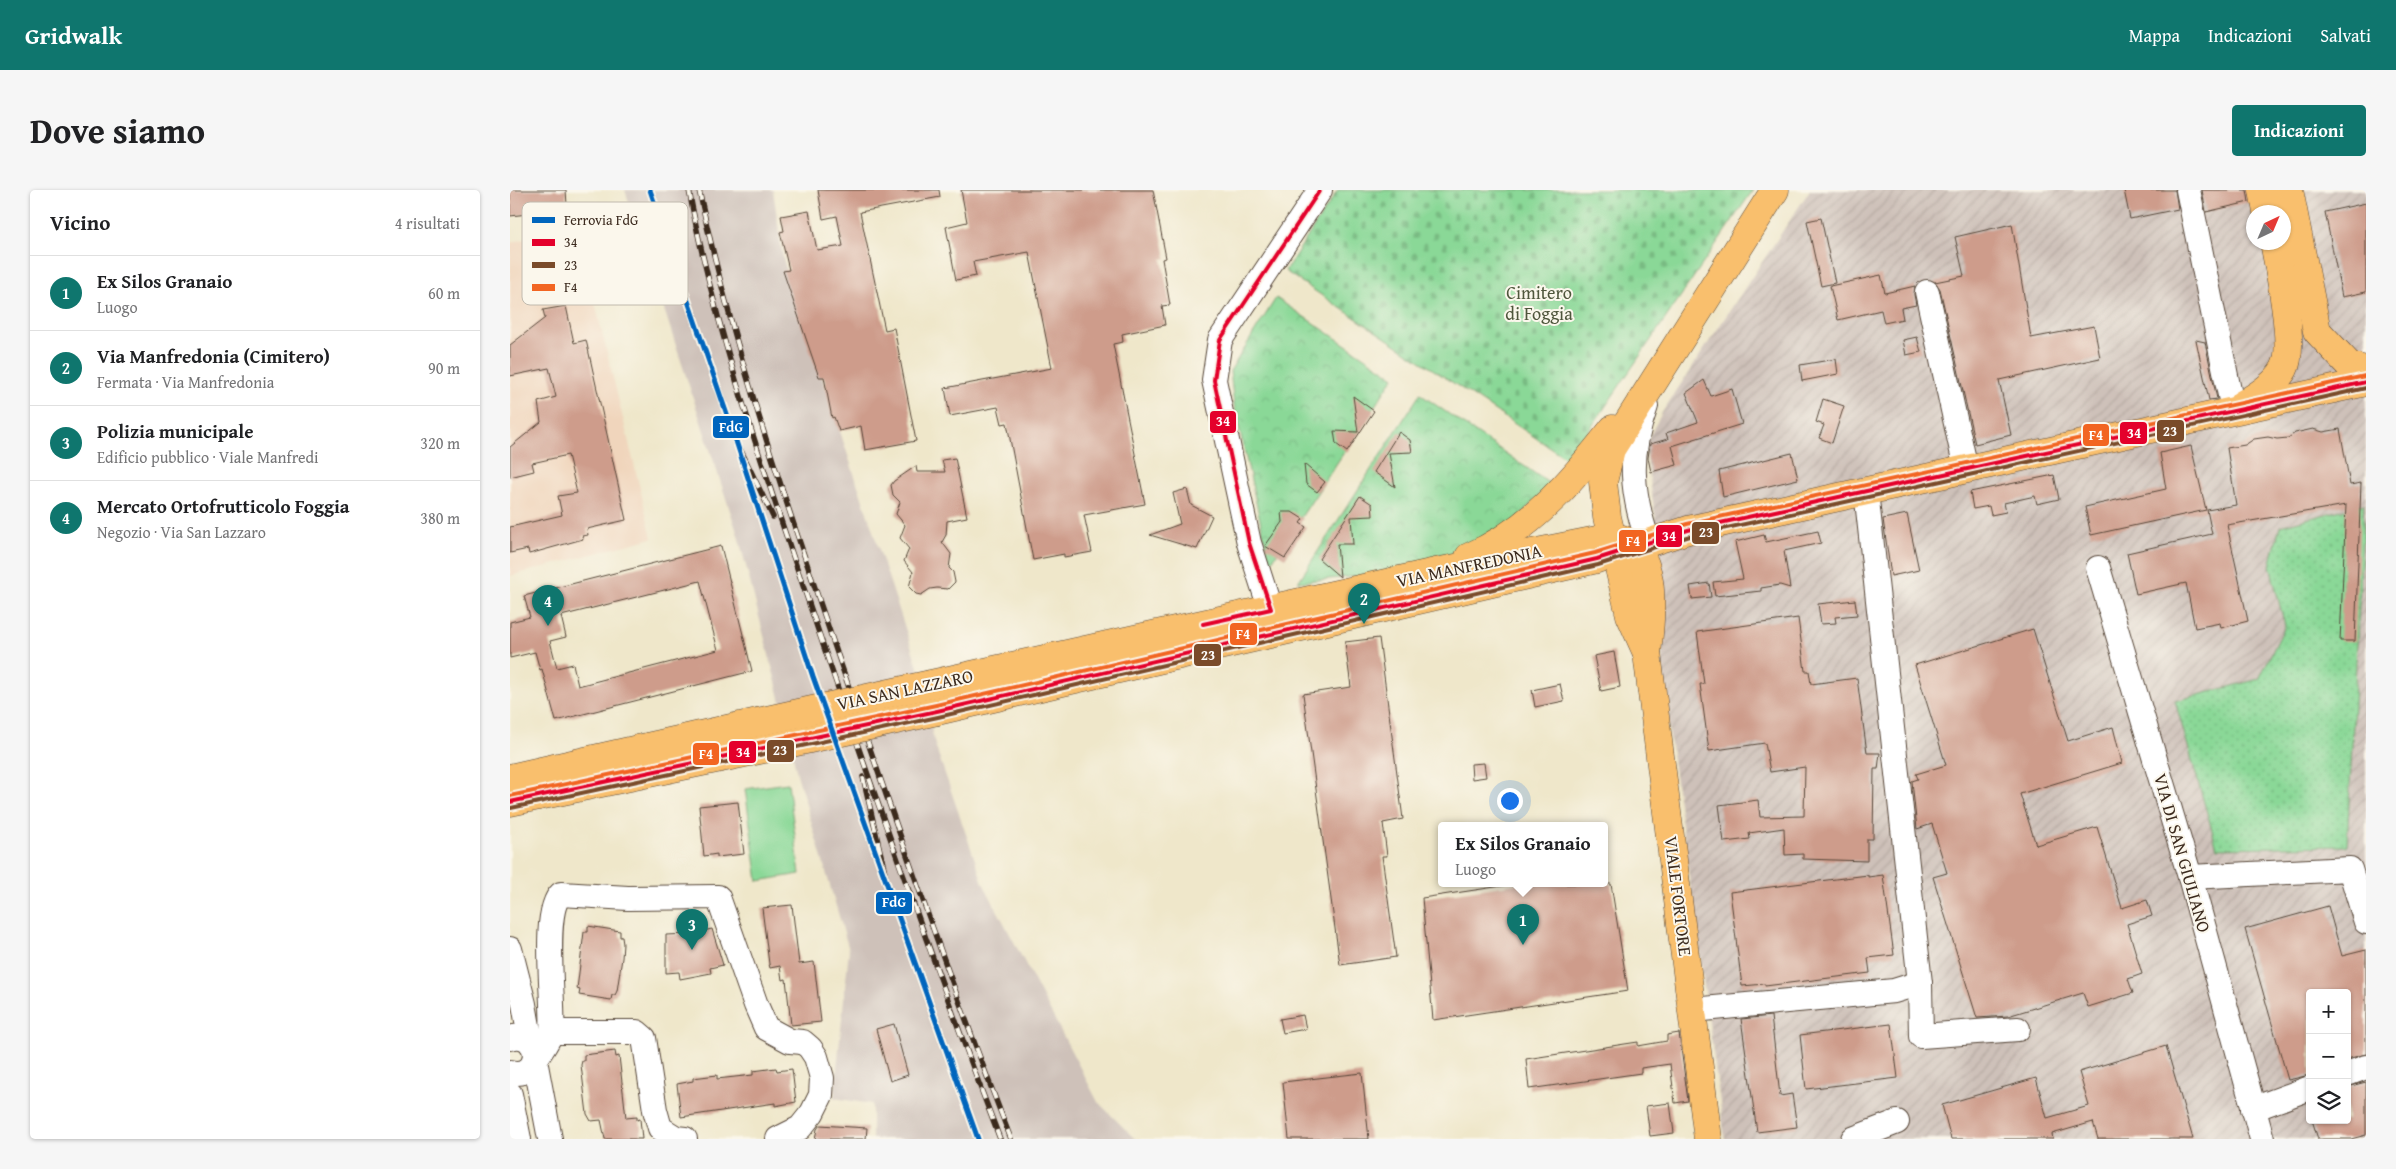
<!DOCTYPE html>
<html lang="it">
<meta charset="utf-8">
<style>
:root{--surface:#fff;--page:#f6f6f6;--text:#202124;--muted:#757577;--line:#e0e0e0;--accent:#0f766e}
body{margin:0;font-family:"Gentium Book Plus",serif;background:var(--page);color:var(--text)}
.controls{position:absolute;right:15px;bottom:15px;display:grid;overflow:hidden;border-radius:5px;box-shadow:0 1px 4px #0004}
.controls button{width:45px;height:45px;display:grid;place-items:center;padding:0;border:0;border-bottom:1px solid var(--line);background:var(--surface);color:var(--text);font:25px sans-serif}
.compass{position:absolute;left:1736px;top:15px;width:45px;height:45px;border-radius:50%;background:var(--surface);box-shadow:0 1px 4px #0004;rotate:44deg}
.you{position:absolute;left:999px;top:610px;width:18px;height:18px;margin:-12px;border:4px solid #fff;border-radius:50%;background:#1a73e8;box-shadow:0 0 0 8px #1a73e833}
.badge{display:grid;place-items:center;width:32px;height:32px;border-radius:50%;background:var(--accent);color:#fff;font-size:16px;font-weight:700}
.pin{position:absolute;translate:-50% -41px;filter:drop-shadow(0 1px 2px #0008)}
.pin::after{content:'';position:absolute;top:26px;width:18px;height:15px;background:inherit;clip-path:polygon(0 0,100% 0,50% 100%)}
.popup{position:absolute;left:928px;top:632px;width:170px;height:65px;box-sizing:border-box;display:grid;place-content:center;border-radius:5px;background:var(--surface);filter:drop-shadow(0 1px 4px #0005);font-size:16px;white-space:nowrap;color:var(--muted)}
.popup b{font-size:19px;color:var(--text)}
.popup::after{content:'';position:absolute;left:50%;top:100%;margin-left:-10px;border:10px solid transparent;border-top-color:var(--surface)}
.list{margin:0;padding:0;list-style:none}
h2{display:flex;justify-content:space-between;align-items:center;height:65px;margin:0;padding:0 20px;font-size:21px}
h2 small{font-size:16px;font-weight:400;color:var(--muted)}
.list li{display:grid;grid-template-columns:32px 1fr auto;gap:15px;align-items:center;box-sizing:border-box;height:75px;padding:0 20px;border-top:1px solid var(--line)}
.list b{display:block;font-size:19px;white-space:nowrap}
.list p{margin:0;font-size:16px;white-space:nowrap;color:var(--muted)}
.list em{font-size:16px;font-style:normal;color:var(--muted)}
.icon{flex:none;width:28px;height:28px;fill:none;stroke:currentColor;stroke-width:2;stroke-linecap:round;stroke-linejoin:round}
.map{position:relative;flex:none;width:1856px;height:949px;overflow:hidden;border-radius:5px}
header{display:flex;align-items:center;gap:30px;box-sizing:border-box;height:70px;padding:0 25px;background:var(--accent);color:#fff}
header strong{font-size:24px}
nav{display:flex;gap:28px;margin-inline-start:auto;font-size:18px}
.intro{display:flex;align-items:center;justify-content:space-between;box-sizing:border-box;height:120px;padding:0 30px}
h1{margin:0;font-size:35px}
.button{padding:12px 22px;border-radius:5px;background:var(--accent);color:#fff;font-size:18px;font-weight:700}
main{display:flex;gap:30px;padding:0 30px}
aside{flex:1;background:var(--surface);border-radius:5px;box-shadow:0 1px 4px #0004}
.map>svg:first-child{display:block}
.built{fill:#f0d5bc}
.industrial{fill:url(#industrial-furrows);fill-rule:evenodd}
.railway{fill:#cec1b9}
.grass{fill:url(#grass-dots);stroke:#62815a}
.cemetery{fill:url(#cemetery-stones);stroke:#62815a}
.park{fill:url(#park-crowns);stroke:#62815a}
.garden{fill:#8ad897;stroke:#62815a}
.building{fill:#ce9c8b;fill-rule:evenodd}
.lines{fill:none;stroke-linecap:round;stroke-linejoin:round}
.minor-casing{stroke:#564638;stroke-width:26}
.major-casing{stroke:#564638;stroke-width:29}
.minor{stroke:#fff;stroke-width:24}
.major{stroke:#f9bf6d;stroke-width:28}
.rail-casing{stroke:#3b2a1e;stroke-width:5.5}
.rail{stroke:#fbf7ec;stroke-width:4;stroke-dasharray:11;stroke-linecap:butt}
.major-bridge-casing{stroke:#564638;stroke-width:29;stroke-linecap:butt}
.major-bridge{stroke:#f9bf6d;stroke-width:28}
.bus-1-casing{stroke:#fbf7ec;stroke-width:8}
.bus-2-casing{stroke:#fbf7ec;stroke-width:8}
.bus-3-casing{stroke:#fbf7ec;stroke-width:8}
.bus-1{stroke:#e4002b;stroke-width:4}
.bus-2{stroke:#7a4b2a;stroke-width:4}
.bus-3{stroke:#f26522;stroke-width:4}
.rail-1-casing{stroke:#fbf7ec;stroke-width:9}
.rail-1{stroke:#0065bd;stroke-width:5}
.labels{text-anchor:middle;stroke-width:4;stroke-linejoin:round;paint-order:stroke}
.park-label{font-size:18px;fill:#4f563c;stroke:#fbf7ec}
.street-label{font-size:18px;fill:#3b2a1e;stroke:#fbf7ec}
.key{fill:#fbf7ec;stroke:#c1baae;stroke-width:1}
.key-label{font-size:14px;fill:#3b2a1e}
.line-badge{stroke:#fbf7ec;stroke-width:2}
.badge-label{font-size:14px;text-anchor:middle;font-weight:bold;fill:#fff}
</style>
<header>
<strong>Gridwalk</strong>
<nav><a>Mappa</a><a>Indicazioni</a><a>Salvati</a></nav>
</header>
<div class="intro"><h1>Dove siamo</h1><a class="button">Indicazioni</a></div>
<main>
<aside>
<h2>Vicino<small>4 risultati</small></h2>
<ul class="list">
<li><span class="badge">1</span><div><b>Ex Silos Granaio</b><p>Luogo</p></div><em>60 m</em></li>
<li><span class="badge">2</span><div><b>Via Manfredonia (Cimitero)</b><p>Fermata · Via Manfredonia</p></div><em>90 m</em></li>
<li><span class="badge">3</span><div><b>Polizia municipale</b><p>Edificio pubblico · Viale Manfredi</p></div><em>320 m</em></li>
<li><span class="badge">4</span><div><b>Mercato Ortofrutticolo Foggia</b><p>Negozio · Via San Lazzaro</p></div><em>380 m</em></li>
</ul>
</aside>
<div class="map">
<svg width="1856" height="949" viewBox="0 0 1856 949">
<defs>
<pattern id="industrial-furrows" width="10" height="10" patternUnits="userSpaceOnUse" patternTransform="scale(1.25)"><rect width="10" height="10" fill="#cec1b9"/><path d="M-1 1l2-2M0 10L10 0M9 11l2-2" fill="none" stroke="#b2a69f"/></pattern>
<pattern id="grass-dots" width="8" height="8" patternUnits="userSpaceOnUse" patternTransform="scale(1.25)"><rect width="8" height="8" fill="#8ad897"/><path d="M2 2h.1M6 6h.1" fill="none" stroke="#78ba82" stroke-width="1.8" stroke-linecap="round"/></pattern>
<pattern id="cemetery-stones" width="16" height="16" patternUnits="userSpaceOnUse" patternTransform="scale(1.25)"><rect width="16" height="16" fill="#8ad897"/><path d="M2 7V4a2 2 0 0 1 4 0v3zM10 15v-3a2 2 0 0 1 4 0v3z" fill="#78ba82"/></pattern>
<pattern id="park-crowns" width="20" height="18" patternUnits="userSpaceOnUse" patternTransform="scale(1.25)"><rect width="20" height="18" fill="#8ad897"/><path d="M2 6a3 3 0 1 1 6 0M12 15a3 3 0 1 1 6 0" fill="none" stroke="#78ba82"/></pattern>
</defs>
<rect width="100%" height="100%" fill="#fbf7ec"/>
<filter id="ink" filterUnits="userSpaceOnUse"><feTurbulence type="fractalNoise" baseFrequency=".02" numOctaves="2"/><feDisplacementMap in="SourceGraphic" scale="10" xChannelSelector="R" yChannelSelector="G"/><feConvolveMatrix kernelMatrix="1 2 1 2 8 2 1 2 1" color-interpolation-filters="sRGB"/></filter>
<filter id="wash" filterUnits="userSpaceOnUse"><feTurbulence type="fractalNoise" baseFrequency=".0096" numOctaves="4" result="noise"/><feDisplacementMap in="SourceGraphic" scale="20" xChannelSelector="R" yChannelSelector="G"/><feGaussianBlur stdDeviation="1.12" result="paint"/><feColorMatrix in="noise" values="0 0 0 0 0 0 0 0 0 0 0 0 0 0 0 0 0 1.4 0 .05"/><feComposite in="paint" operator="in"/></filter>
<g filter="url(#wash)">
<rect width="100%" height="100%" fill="#efe7ca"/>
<polygon class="built" points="66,35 142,348 0,386 0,53"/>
<path class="industrial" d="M1300 0H1856V949H1215L1154 504 1145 326 1135 254 1153 221ZM1744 22H1774V52H1744ZM1800 803H1837V930H1800Z"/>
<polygon class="railway" points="115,0 263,0 273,69 408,477 425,555 473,693 588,912 625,949 362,949 362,914 324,908 339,760 287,584 269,504 228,345"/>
<polygon class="grass" points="1854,314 1837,656 1707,658 1665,511 1749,489 1775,436 1760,376 1770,336"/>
<polygon class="cemetery" points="828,0 1243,0 1059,270 775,81"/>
<g class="park">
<polygon points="766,108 884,187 760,374 724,215 720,181"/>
<polygon points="910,204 1040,294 992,344 908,377 849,386 788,392"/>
</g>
<polygon class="garden" points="278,593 290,684 248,691 235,599"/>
<g id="blocks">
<g class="building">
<polygon points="0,0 56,0 57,15 26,18 27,23 0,26"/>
<polygon points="308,0 429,0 430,7 350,22 375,140 384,138 406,251 355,260 351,236 329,241 324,227 322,228 314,187 309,187 273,81 279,80 270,42 274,41 271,26 299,21 307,60 333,56 327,26 313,29"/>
<polygon points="451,0 643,0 656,68 652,69 660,115 652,116 655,135 612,144 613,152 603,154 635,314 574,325 582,362 554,367 554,364 523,370 497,233 492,234 488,217 440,226 435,198 542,178 519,62 463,72 466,86 446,90 436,37 457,32"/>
<polygon points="1614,0 1665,0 1668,19 1620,29"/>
<polygon points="1692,0 1737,0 1739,12 1696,22"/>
<polygon points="1856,13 1856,102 1832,107 1815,22"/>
<polygon points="1311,28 1325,93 1311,96 1297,31"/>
<polygon points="1502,34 1521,148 1584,136 1590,168 1489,190 1501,245 1465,254 1430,99 1425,92 1454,86 1445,47"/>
<polygon points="1371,85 1375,103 1405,96 1404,104 1406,115 1391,118 1393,129 1374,133 1371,120 1328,130 1320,96"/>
<polygon points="56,116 64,153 76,150 116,330 77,339 78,345 72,346 73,349 19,364 18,359 0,363 0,337 52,325 48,306 67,303 58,265 22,273 24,281 0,287 0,257 31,232 28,212 46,207 39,178 0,186 0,155 35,128 33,120"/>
<polygon points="1407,147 1411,162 1396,165 1393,150"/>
<polygon points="1686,150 1695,152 1707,209 1699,210"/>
<polygon points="1326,169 1328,184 1292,191 1290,175"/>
<polygon points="1194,190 1201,206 1222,199 1232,234 1162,256 1167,275 1141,282 1138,268 1140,254 1158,249 1156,243 1188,232 1176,203"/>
<polygon points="843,206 864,221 837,262 826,254 824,241 848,242"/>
<polygon points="1313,209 1334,216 1322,253 1309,248 1314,235 1306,232"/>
<polygon points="1803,239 1813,242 1830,239 1840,295 1851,293 1845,451 1830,451 1836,315 1717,335 1738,431 1711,438 1710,433 1685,438 1676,393 1626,404 1617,363 1702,344 1697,320 1726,315 1717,258 1735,255 1744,249 1758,247 1767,249 1778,248 1785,243"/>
<polygon points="889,242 900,250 902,262 879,263 885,297 864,282"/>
<polygon points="1681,256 1696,320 1581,345 1575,317 1656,299 1650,263"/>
<polygon points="1282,263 1288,289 1213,307 1209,281"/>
<polygon points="445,268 457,327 437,331 436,345 432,352 441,364 439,378 443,382 445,392 438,399 427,398 420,399 411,405 406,404 399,397 403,382 394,371 399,359 390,348 395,335 386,324 390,312 383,305 381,295 384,291 406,276 407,282 435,282 432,270"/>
<polygon points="794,274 815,292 807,302 796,294"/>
<polygon points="1544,285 1549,309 1527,314 1525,306 1494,313 1496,322 1481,325 1479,316 1463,319 1460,302"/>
<polygon points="677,299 681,315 702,326 687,359 640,345 670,334 663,303"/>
<polygon points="850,306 862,314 863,326 841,327 843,354 827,354 830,387 809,369"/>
<polygon points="771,322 782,322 793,329 790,333 796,337 775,368 755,356 772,332"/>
<polygon points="1397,324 1409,380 1381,386 1373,329"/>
<polygon points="1308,341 1311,353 1274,361 1280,398 1270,395 1251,398 1251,401 1205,406 1203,392 1233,389 1225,352 1254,345 1256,352"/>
<path d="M211 356 242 481 46 531 32 479 30 480 25 462 0 468V432L20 427 14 406ZM190 391 208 460 68 496 63 474 47 478 40 451 56 447 51 426Z"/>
<polygon points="1199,393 1201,407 1182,409 1180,396"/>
<polygon points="1345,410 1347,425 1325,427 1326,433 1311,434 1308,414"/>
<polygon points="1288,428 1295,481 1299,481 1301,494 1347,488 1357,563 1370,563 1368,579 1364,579 1363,649 1357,649 1357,671 1293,669 1293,664 1275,665 1274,638 1239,643 1240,649 1214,652 1209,615 1248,610 1250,627 1294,626 1295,577 1260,582 1255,553 1199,561 1190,494 1194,494 1187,442"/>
<polygon points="1523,439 1558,551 1603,537 1612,573 1510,604 1526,655 1587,637 1612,718 1637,710 1642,726 1617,734 1632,784 1618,789 1623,803 1578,817 1573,803 1498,826 1467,828 1423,687 1437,683 1422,634 1407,639 1402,591 1408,589 1406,584 1436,575 1405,475"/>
<polygon points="869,448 893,629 873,633 877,666 872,666 886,767 830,775 793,504 841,497 835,452"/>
<polygon points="1104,462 1110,497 1091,501 1084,466"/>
<polygon points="1050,494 1054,511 1025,517 1022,500"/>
<polygon points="974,573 976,587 962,589 961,574"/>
<polygon points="228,612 234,664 207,667 207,664 194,666 189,616"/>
<polygon points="1358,685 1358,687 1373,685 1384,765 1358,768 1360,783 1255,796 1255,794 1232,796 1220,702"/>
<polygon points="1005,694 1101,694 1118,801 923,830 912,708"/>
<polygon points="282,715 289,774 304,772 311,832 281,835 276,789 272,790 270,776 260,778 259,774 252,718"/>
<polygon points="1818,716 1832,766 1856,760 1856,864 1837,869 1837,803 1800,803 1800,885 1778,890 1735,739"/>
<polygon points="78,736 110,741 110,747 112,747 113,754 112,768 107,801 105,805 102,805 101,810 69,805 70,800 67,799 74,742 78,742"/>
<polygon points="202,739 213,775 200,778 201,783 170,789 169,782 156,783 156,745 180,744"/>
<polygon points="793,825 796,839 773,843 770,829"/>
<polygon points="1261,826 1270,906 1282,904 1287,937 1247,942 1231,829"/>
<polygon points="384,834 398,885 380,891 366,839"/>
<polygon points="1381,834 1388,888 1296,899 1290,845"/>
<polygon points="1169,843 1178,911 1165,913 1160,874 1131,878 1131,883 1019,899 1016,869 1128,852 1128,856 1157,851 1157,845"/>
<polygon points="1656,856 1683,949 1588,949 1583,932 1542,944 1543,949 1441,949 1432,915 1526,888 1537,928 1579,916 1569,882"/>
<polygon points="105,861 106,867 109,866 116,928 127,927 127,930 130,929 132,949 95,949 91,930 81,931 77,924 71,875 72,871 74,871 74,865"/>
<polygon points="266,878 267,881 282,879 286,912 265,916 265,913 171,927 167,894 183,891 183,888 207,885 207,889 243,885 243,881"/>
<polygon points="852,883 859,949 779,949 773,892"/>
<polygon points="1856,892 1856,945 1841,949 1808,949 1802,930 1837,930 1837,897"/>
<polygon points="1160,913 1164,943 1140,946 1136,916"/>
<polygon points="310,935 357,938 356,949 305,949 307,939"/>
</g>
</g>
</g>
<g filter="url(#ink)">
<use href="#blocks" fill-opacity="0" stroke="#564638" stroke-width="1"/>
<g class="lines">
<g class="minor-casing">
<g id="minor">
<polyline points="1678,0 1723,220"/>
<polyline points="1417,102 1456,279"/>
<path d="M1136 216C1118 264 1121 302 1138 351"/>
<polyline points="1356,301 1410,793 1411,846 1508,839"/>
<polyline points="1588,378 1680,687 1752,949"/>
<polyline points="766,437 739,353 704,190 710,150 810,0"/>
<polyline points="1680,687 1840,679 1856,732"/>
<polyline points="0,759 14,814 21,853"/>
<polyline points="1183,820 1384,801 1410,793"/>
<polyline points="42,842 127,842 134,848 145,920 150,938 166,948 175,949"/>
<path d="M0 848C31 838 35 890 0 882"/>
<polyline points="1837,884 1856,877"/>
<polyline points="0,904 9,949"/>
<polyline points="1743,919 1800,898"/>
<path d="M40 949 25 870C30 862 40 850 42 840 45 813 31 722 51 704L118 708 208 707 246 815 256 838 280 851 293 852 300 858 306 867 312 888 311 905 302 923 290 938 268 949"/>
<polyline points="1343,949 1387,932"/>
</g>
</g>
<g class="major-casing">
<g id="major">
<polyline points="1753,0 1757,22"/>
<polyline points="1779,0 1807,141 1840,176 1856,180"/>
<path d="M1733 214C1747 206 1766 194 1774 179 1786 158 1769 78 1764 52"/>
<path d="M959 367C1020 341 1063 290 1103 239"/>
<polyline points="1137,463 1120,425 1097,327 1093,292 1101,259 1265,0"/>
<path d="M421 494 926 382 1102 347C1151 351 1141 429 1137 463L1198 949"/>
<polyline points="427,521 1087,369 1178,340 1856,192"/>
<polyline points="0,588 248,532"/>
<polyline points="0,612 254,559"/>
</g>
</g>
<use href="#minor" class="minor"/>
<use href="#major" class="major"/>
<g class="rail-casing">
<g id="rail">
<path d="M179 0C207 151 260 297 309 443 367 612 426 782 490 949"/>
<path d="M189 0C222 156 274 306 325 457 382 622 438 787 501 949"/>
<polyline points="225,248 263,327"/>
<polyline points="353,587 380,704"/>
</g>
</g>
<use href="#rail" class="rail"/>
<g class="major-bridge-casing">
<g id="major-bridge">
<polyline points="248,532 421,494"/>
<polyline points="254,559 427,521"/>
</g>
</g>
<use href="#major-bridge" class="major-bridge"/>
<g class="bus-1-casing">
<g id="bus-1">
<polyline points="693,434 761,419 739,353 704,190 710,150 810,0"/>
<polyline points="0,612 427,521 1087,369 1178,340 1856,192"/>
</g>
</g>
<g class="bus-2-casing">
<polyline id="bus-2" points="1,618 428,527 1088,375 1180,346 1856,198"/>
</g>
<g class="bus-3-casing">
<polyline id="bus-3" points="0,606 426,515 1085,363 1177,334 1855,186"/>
</g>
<use href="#bus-1" class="bus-1"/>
<use href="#bus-2" class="bus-2"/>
<use href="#bus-3" class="bus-3"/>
<g class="rail-1-casing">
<polyline id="rail-1" points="140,0 225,248 303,487 468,949"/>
</g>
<use href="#rail-1" class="rail-1"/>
</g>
</g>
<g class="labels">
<g class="park-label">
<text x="1029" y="109">Cimitero<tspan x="1029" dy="21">di Foggia</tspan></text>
</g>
<g class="street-label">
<text transform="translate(959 376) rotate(-12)" y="6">VIA MANFREDONIA</text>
<text transform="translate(395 500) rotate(-12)" y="6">VIA SAN LAZZARO</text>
<text transform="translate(1672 663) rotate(74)" y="6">VIA DI SAN GIULIANO</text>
<text transform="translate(1168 706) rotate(83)" y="6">VIALE FORTORE</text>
</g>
</g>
<rect x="12" y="12" width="166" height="103" rx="8" class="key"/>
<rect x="22" y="27" width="23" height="6" fill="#0065bd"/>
<rect x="22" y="49" width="23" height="7" fill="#e4002b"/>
<rect x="22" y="72" width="23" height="6" fill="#7a4b2a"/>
<rect x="22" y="94" width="23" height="7" fill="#f26522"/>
<g class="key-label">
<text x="54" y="35">Ferrovia FdG</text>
<text x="54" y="57">34</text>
<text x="54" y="80">23</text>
<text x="54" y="102">F4</text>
</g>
<g class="line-badge">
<rect x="699" y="220" width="28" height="24" rx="5" fill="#e4002b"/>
<rect x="202" y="225" width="38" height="24" rx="5" fill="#0065bd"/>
<rect x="1646" y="229" width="29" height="24" rx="5" fill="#7a4b2a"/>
<rect x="1609" y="231" width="29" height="24" rx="5" fill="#e4002b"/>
<rect x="1572" y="233" width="28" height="24" rx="5" fill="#f26522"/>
<rect x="1181" y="331" width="29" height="24" rx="5" fill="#7a4b2a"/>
<rect x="1145" y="334" width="28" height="24" rx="5" fill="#e4002b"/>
<rect x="1108" y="339" width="29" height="24" rx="5" fill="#f26522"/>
<rect x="719" y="432" width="29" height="24" rx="5" fill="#f26522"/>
<rect x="683" y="453" width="29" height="24" rx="5" fill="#7a4b2a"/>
<rect x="256" y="549" width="29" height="24" rx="5" fill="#7a4b2a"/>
<rect x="218" y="550" width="29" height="24" rx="5" fill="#e4002b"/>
<rect x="182" y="552" width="28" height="24" rx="5" fill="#f26522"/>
<rect x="365" y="701" width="38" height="24" rx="5" fill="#0065bd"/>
</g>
<g class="badge-label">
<text x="713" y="236">34</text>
<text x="221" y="242">FdG</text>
<text x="1660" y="246">23</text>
<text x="1624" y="248">34</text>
<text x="1586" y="250">F4</text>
<text x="1196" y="347">23</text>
<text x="1159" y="351">34</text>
<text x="1123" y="356">F4</text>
<text x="733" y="449">F4</text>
<text x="698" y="470">23</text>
<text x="270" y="565">23</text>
<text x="233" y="567">34</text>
<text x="196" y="569">F4</text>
<text x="384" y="717">FdG</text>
</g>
</svg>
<div class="controls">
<button>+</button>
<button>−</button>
<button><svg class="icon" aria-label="layers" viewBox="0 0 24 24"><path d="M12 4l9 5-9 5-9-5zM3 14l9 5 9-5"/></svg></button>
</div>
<svg class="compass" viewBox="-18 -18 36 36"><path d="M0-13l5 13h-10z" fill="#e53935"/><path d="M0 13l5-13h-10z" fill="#757577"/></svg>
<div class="you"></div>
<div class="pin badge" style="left:1013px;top:755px">1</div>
<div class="popup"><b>Ex Silos Granaio</b>Luogo</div>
<div class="pin badge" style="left:854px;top:434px">2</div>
<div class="pin badge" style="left:182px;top:760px">3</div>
<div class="pin badge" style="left:38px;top:436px">4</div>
</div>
</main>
